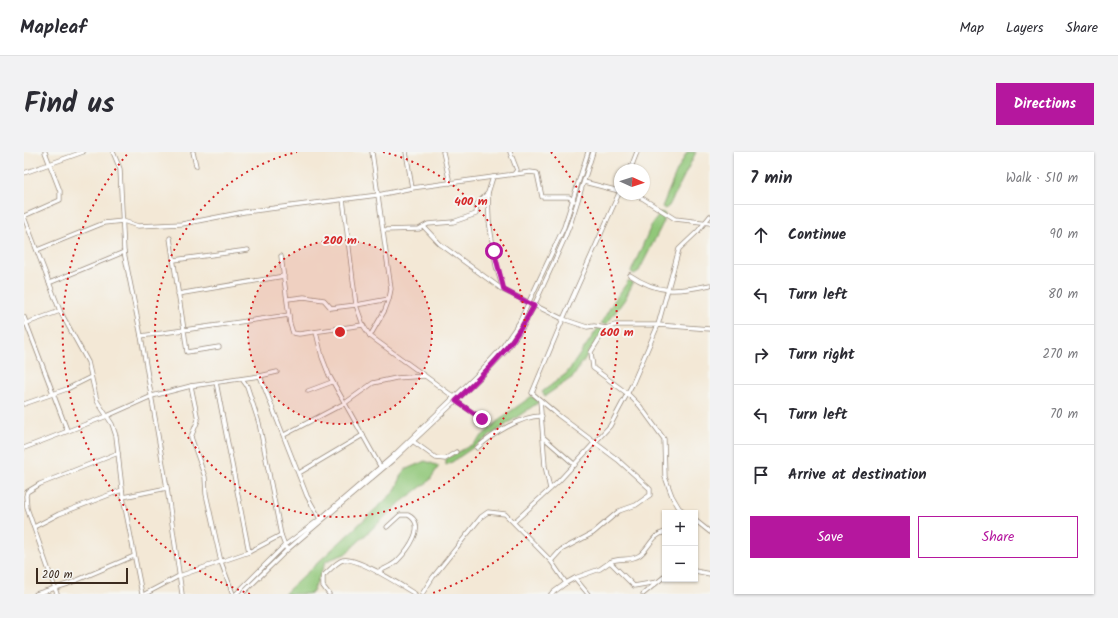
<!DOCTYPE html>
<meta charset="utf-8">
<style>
:root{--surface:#fff;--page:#f2f2f3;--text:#2b2b33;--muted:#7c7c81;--line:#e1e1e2;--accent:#b5179e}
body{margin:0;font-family:Kalam,sans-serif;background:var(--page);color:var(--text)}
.controls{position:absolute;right:12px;bottom:12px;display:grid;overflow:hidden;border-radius:0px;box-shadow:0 1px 3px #0004}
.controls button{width:36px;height:36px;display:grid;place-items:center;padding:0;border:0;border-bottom:1px solid var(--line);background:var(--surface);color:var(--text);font:20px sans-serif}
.compass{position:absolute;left:590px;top:12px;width:36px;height:36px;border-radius:50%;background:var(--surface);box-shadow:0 1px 3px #0004;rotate:93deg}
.scale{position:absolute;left:12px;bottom:10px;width:92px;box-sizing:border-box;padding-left:4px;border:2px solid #3b2a1e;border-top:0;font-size:11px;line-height:14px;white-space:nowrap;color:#3b2a1e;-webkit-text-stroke:3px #f6f6f2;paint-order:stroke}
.stop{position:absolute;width:12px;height:12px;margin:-9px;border:3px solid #b5179e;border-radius:50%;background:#fff}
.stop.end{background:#b5179e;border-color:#fff;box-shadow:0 1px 4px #0008}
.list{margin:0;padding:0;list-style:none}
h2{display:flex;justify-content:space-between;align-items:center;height:52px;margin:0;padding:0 16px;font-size:17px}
h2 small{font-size:13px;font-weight:400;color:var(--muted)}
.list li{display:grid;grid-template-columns:26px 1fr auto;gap:12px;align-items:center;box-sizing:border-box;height:60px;padding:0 16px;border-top:1px solid var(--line)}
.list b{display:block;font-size:15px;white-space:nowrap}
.list em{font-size:13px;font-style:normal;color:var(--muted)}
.actions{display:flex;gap:8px;padding:12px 16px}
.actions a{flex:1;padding:9px 0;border:1px solid var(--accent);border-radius:0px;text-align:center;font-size:14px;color:var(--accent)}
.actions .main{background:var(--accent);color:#fff}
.icon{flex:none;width:22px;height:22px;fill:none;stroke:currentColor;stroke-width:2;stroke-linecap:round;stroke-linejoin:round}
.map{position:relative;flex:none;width:686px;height:442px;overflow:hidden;border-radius:0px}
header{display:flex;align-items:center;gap:24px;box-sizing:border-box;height:56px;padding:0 20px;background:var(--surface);border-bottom:1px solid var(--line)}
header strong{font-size:19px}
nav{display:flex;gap:22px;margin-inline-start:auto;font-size:14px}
.intro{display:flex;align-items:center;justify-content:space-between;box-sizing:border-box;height:96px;padding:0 24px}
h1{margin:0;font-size:28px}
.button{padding:10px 18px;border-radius:0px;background:var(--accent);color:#fff;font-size:14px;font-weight:700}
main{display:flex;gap:24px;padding:0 24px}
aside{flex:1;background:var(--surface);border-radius:0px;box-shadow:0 1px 3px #0004}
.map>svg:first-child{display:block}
.green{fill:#91c779;stroke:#66784c}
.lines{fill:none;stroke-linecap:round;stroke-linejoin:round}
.minor-casing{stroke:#97897a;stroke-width:5}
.minor{stroke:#fff;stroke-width:3.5}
.route{stroke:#b5179e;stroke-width:5}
.ring{fill:none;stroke:#d62828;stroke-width:2;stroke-dasharray:2 4}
.centre{fill:#d62828;stroke:#f6f6f2;stroke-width:2}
.ring-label{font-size:12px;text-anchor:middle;font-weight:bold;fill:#d62828;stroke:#f6f6f2;stroke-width:4;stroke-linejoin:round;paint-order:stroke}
</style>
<header>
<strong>Mapleaf</strong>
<nav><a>Map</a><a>Layers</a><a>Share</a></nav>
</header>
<div class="intro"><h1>Find us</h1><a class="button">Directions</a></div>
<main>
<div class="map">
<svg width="686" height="442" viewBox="0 0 686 442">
<rect width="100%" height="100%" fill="#f6f6f2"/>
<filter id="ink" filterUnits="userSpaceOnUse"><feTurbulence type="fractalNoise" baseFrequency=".025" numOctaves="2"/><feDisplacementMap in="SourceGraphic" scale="8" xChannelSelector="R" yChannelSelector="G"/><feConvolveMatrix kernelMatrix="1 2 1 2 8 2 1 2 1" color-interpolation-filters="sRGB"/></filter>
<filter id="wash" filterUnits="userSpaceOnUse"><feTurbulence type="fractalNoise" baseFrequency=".012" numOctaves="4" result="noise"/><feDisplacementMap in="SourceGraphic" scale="16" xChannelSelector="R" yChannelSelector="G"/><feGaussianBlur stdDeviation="0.9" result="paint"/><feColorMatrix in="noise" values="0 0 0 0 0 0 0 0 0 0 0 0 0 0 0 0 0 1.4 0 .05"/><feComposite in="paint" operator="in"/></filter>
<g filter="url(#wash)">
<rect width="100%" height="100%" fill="#f3e8d6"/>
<g class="green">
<polygon points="663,0 672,0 645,54 641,57 638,55 652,21"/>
<polygon points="637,60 641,62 639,71 615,119 610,122 607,120 627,74"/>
<polygon points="605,128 609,131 601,147 582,173 577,171 590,149"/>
<polygon points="574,176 580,177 549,225 521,244 518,240 543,221"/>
<polygon points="508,244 515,250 428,310 422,313 422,307 449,292 480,264"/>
<polygon points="401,309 415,314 405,329 377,350 321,402 302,409 289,439 286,442 260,442 371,339 380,318"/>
</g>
</g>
<g filter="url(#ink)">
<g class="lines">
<g class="minor-casing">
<g id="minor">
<polyline points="89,0 96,17 100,100 117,184 143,336 158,442"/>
<polyline points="169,0 172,14"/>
<polyline points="348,0 367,137 365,147 332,153 339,173 346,184 430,245"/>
<polyline points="382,0 388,36"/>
<polyline points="419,0 426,31"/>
<polyline points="486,0 493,18 490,22"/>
<polyline points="606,18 613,0"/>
<polyline points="0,21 59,0"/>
<polyline points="469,25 464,41 465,69 472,114 479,137"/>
<polyline points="560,30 595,39"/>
<polyline points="605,42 618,46 651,67 686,71"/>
<polyline points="0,64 36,48 36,39 21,0"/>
<polyline points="0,65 36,159 64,210 73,249 88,272 92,284 99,345 118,442"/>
<polyline points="400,75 416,92 479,138 539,167 563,175 570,174 582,176 591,173 634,173 686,177"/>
<polyline points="360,78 395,77 404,72 429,70 452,62 453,52 464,41"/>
<polyline points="13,98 80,71 99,69 114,74 158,72 220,60 354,43 388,36 506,20 513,21 518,45 545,45 550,49"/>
<polyline points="257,104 266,172 269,181 275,182 339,173"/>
<polyline points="150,108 224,98"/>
<path d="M606 123C634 142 654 140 686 133"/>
<polyline points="25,131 100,100"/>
<polyline points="154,142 260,124"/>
<polyline points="264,147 280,145 300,148 307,156 332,153 319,47"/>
<polyline points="0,165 43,278"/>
<polyline points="0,172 36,159"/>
<polyline points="582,176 567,200 569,216 604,242 616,254 640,287 641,325 648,344 655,356 662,361"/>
<polyline points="292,180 298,205 305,223 356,314"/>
<polyline points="117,184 160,178 146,86"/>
<polyline points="346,184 361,158 365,147"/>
<polyline points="195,195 163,200 160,178 265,163"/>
<polyline points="236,224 283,344 296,367"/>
<polyline points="218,227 223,234 235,271 257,383 262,396"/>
<polyline points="192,230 225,400"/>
<polyline points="167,234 174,268 167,285 181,325 182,342 197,410 209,442"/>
<polyline points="284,239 308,230"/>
<polyline points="516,248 521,314 526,337"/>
<polyline points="432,249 458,267"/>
<polyline points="0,252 43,237 67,225"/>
<polyline points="260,283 321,251 349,231 372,226 401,224"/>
<polyline points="519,285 551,313"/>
<polyline points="390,290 412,306 421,307 432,300"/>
<polyline points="0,296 83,264 128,244 167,234 236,224 253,220"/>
<path d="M453 296C467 283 498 263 518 264"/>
<polyline points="275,321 339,283"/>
<polyline points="99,345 143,336"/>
<polyline points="671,368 686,380"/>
<polyline points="490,370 534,330 586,274 608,233 634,173 655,97 674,79 686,64"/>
<polyline points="10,375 35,362 98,338"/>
<path d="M586 410C596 405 606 410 616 403 626 395 628 383 641 380"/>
<polyline points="671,419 686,422"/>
<path d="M353 420C360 417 368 414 373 409 383 399 404 373 384 363H376L363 375"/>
<polyline points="542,431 527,409 537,398 569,381 595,359 612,353 626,343 626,337 594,308 534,263 508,241 539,167 596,39"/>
<polyline points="12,442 44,432 110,404"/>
<polyline points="33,442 3,356 2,344 3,340 16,332 94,301"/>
<polyline points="121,442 155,424 225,400 257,383"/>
<polyline points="212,442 260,394 296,367 368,305 452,224 477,197 495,171 540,75 564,0"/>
<polyline points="218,442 263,398 370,307 453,229 481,200 499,175 510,154 539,90 547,70 569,0"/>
<path d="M305 442 299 434V424C305 419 312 410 319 408 332 404 378 434 391 442"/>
<polyline points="398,442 409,425 457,365 464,360 481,362 527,409"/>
<polyline points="527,442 542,431 551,426"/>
<polyline points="564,442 551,426 576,417 586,410 610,434 633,430"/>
<polyline points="619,442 641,424"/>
</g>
</g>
<use href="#minor" class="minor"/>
</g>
</g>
<g class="lines" filter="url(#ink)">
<path class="route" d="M458 267 432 249C465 217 488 195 510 154L480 138 470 99"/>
</g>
<circle cx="316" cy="180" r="92" fill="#d62828" fill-opacity=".12"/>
<g class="ring">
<circle cx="316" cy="180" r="92"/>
<path d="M359 0A185 185 0 1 1 273 0"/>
<path d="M226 442A277 277 0 0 1 105 0M527 0A277 277 0 0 1 406 442"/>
</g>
<circle cx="316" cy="180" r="6" class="centre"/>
<g class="ring-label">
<text x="447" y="53">400 m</text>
<text x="316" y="92">200 m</text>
<text x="593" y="184">600 m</text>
</g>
</svg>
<div class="controls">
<button>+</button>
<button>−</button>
</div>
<svg class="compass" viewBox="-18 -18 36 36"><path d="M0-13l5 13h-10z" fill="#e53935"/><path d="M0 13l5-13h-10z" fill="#7c7c81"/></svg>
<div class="scale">200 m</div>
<div class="stop" style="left:470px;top:99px"></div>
<div class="stop end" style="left:458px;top:267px"></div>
</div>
<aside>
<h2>7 min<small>Walk · 510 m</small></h2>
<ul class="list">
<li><svg class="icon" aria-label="ahead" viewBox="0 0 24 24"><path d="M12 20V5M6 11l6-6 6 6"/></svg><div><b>Continue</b></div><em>90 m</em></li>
<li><svg class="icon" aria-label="left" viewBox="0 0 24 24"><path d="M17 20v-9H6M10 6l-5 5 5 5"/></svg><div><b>Turn left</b></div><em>80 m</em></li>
<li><svg class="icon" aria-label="right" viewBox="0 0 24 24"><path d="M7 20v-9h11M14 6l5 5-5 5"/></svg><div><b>Turn right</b></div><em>270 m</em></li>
<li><svg class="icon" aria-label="left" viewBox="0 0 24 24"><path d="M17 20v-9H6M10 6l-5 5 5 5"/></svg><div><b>Turn left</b></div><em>70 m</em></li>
<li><svg class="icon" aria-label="arrive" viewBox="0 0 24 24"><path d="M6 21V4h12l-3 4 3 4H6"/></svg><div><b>Arrive at destination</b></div></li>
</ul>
<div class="actions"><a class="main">Save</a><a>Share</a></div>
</aside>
</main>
